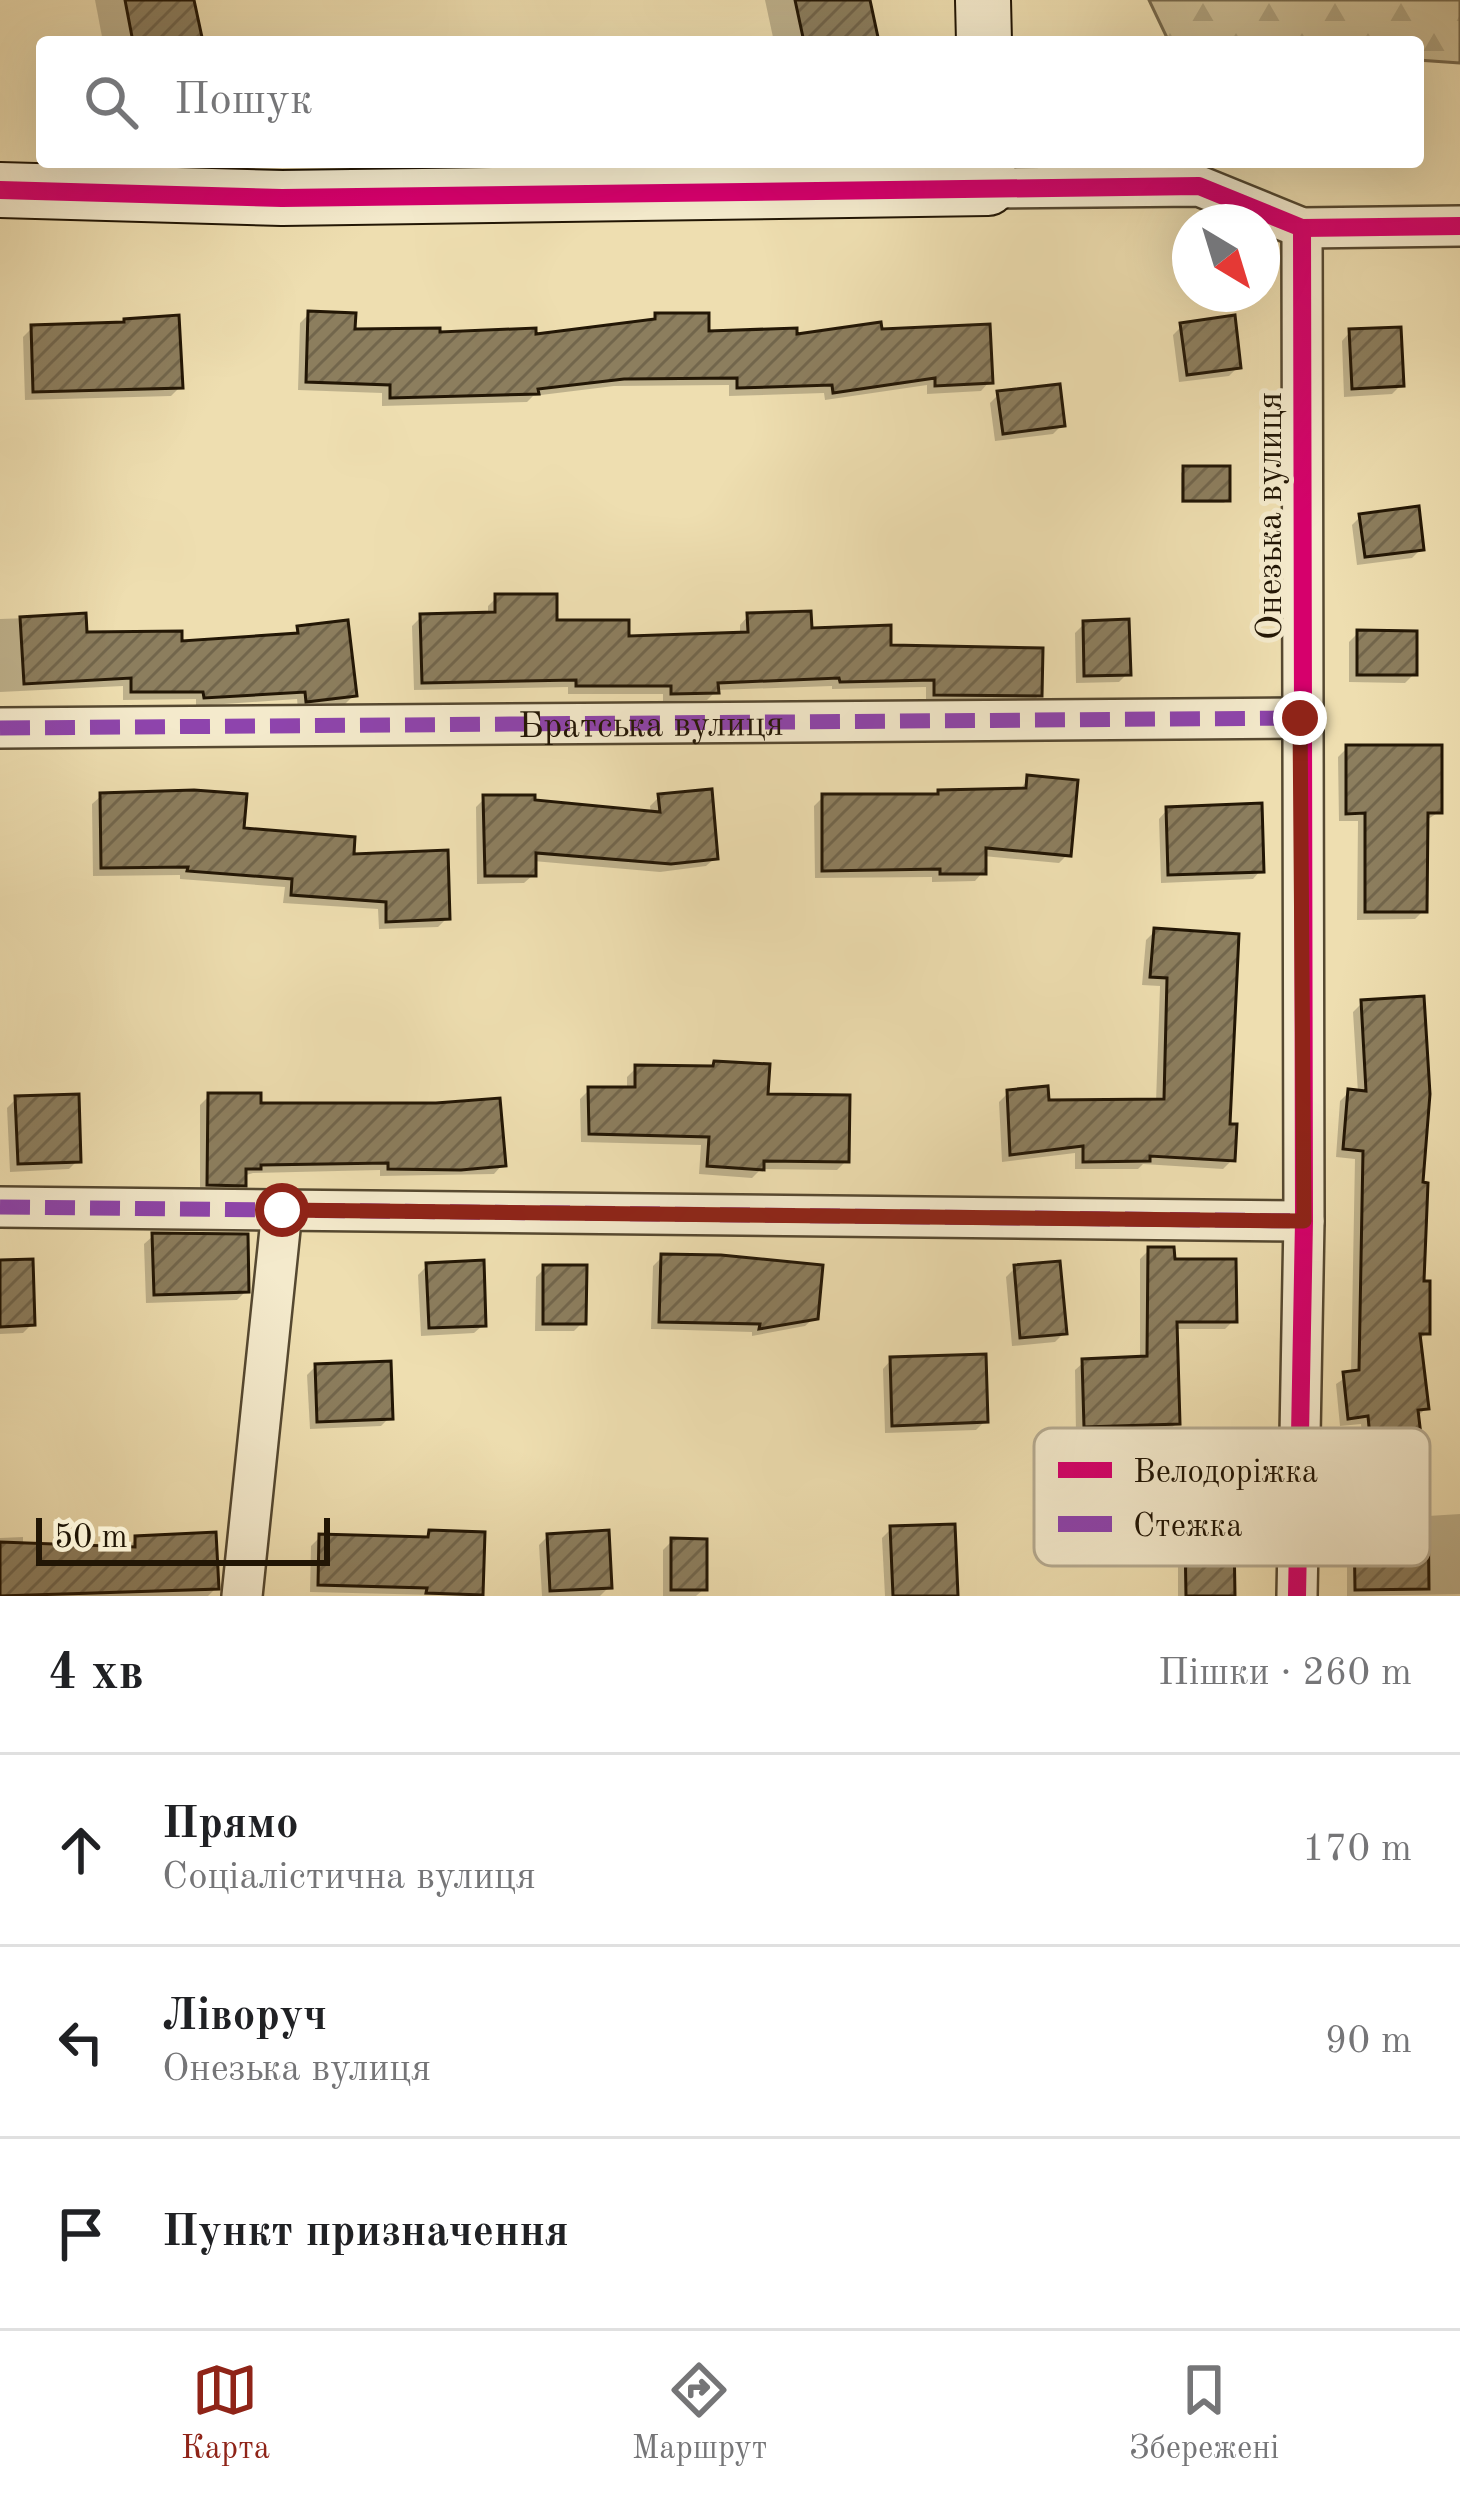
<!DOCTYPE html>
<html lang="uk">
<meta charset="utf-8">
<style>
:root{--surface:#fff;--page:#f6f6f6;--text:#202124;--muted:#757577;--line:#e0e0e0;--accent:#8f2418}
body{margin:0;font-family:"Old Standard TT",serif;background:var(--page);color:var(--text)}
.compass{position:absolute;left:1172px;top:204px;width:108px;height:108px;border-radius:50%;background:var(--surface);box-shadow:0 12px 48px #0002;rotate:142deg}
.scale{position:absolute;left:36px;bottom:30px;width:294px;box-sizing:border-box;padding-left:12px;border:6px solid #221605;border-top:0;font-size:33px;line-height:42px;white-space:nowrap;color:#221605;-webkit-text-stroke:9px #f4eacc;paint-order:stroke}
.stop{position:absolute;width:36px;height:36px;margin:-27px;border:9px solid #8f2418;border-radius:50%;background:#fff}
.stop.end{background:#8f2418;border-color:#fff;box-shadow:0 3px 12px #0008}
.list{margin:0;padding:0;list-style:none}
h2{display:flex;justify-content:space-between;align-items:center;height:156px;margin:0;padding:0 48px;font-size:51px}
h2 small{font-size:39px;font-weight:400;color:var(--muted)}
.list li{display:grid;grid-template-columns:78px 1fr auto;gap:36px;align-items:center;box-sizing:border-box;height:192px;padding:0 48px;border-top:3px solid var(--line)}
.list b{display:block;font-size:45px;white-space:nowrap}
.list p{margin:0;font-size:39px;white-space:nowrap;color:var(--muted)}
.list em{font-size:39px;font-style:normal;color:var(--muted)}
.icon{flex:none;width:66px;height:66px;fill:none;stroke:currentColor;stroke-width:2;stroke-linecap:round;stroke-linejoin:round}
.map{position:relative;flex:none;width:1460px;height:1596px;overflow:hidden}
.search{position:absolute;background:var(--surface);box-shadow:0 12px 48px #0002;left:36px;right:36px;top:36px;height:132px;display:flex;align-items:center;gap:30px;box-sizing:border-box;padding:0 42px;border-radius:12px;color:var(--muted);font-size:45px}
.sheet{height:732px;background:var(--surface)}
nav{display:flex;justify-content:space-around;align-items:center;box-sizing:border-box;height:168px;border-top:3px solid var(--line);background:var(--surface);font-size:33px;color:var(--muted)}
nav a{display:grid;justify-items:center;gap:6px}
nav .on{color:var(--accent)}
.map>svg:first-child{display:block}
.forest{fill:url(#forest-firs);stroke:#76694c;stroke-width:3}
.shadow{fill:#0003}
.building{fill:url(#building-hatch);stroke:#221605;stroke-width:3}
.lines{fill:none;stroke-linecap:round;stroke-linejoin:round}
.street-casing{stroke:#554830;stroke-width:44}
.secondary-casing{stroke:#221605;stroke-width:58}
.street{stroke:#f4eacc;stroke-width:39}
.secondary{stroke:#f4eacc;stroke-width:54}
.quiet{stroke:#8e44ad;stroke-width:15;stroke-dasharray:30 15;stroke-linecap:butt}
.cycleway-casing{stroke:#f4eacc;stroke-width:26}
.cycleway{stroke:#d6006c;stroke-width:18}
.route{stroke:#8f2418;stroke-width:15}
.labels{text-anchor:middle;stroke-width:10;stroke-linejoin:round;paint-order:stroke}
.street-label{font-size:36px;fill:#221605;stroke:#f4eacc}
.key{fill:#f4eacc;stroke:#b5aa90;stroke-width:3}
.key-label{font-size:33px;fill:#221605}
</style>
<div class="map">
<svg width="1460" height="1596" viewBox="0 0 1460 1596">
<defs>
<pattern id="forest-firs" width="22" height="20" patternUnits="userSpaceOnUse" patternTransform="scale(3)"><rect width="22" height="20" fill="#cbbc93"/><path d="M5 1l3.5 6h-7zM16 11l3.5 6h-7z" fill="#aea17d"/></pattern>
<pattern id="building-hatch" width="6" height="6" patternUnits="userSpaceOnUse" patternTransform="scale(3)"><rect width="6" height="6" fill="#8c7e5e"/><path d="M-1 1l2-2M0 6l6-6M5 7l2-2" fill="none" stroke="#72664c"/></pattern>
</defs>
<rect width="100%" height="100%" fill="#eedeb0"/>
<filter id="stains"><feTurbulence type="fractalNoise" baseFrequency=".00167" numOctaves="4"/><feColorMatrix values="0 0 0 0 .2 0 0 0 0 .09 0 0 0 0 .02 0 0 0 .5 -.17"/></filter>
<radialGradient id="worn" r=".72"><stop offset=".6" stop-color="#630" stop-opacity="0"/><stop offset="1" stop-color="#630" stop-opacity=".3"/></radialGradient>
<polygon class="forest" points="1149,0 1460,0 1460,63 1418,60 1418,42 1169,42"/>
<g class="shadow">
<polygon points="95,0 191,0 200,42 103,42"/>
<polygon points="765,0 867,0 876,42 774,42"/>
<polygon points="309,314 352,332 437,335 534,337 650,323 656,316 706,334 795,338 879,332 989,382 981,391 927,394 927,385 825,400 824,393 729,396 729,385 614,386 533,396 527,402 382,406 382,393 298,390 300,323"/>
<polygon points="1182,326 1238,367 1229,376 1179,382 1173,335"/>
<polygon points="32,328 180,387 171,396 25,400 23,337"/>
<polygon points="1350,332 1401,385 1392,394 1344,397 1342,341"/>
<polygon points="999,394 1062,425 1053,434 995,441 990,403"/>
<polygon points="1185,469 1227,500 1224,503 1181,503 1181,473"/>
<polygon points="1361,516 1421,549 1412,558 1357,565 1352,525"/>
<polygon points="497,597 554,623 626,639 740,635 740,625 748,616 888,648 1039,695 1031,704 926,702 926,687 832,689 832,686 717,690 707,700 663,701 663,694 568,694 568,687 414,690 412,626 421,617 488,615 488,606"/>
<polygon points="83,616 84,635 179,644 291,637 299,629 354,695 345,704 298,709 297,699 196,706 196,699 123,700 123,686 0,692 0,619"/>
<polygon points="1084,624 1128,673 1119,682 1076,683 1075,633"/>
<polygon points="1358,633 1414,674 1405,683 1349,682 1349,642"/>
<polygon points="1347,748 1439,812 1425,821 1424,910 1415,919 1357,920 1358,821 1339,821 1338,757"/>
<polygon points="1028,779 1068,854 1059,863 983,856 983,872 975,881 932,882 932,877 815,878 814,806 823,797 935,797 939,793 1019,791"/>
<polygon points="101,796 350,857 447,918 438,927 379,929 378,909 283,903 285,887 180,879 180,875 93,876 92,804"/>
<polygon points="659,797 715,858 706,866 660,872 533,861 533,875 524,883 477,884 476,807 485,798 651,814 650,806"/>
<polygon points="1167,810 1261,870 1253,879 1161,883 1159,819"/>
<polygon points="1155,931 1232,1160 1223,1169 1143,1164 1138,1169 1075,1169 1075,1153 1002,1162 999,1102 1008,1093 1047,1104 1156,1102 1160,986 1142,985 1146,940"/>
<polygon points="1362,1003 1420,1185 1421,1284 1427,1333 1418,1341 1426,1408 1416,1418 1428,1516 1460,1514 1460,1594 1347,1596 1347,1537 1355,1528 1370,1527 1361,1424 1340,1426 1336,1384 1351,1374 1355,1159 1336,1157 1340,1101 1349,1092 1358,1093 1353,1012"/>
<polygon points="715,1064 765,1097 846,1161 837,1170 761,1169 752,1178 699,1174 701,1145 581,1142 580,1099 589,1090 627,1090 627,1077 636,1068 710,1069"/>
<polygon points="209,1096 258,1106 502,1165 494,1174 380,1176 380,1170 253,1173 243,1176 243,1184 234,1193 200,1193 200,1105"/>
<polygon points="16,1099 78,1160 69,1169 10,1172 7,1108"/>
<polygon points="153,1236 246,1291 237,1300 146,1303 144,1244"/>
<polygon points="1149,1250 1172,1262 1234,1320 1225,1329 1174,1329 1177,1423 1168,1431 1076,1434 1075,1370 1084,1362 1140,1359 1140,1259"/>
<polygon points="662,1257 815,1317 805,1326 752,1336 752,1332 651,1329 653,1266"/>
<polygon points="0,1263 32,1324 23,1333 0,1334"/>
<polygon points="427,1266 483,1325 474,1333 421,1336 418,1275"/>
<polygon points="545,1268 583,1322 574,1331 535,1331 536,1277"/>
<polygon points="1015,1268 1064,1333 1055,1342 1012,1346 1006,1277"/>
<polygon points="891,1360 985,1421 976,1430 885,1433 883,1369"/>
<polygon points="316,1366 390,1417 381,1426 310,1429 307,1375"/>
<polygon points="891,1529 955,1596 885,1596 882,1538"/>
<polygon points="430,1533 480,1593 478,1596 310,1592 311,1546 320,1537 423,1540"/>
<polygon points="548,1536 609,1587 600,1596 542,1596 539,1545"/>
<polygon points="23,1537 23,1546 126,1549 136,1539 216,1588 208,1596 0,1596 0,1538"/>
<polygon points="1186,1539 1232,1596 1178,1596 1178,1548"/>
<polygon points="672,1541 704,1589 696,1596 663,1596 663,1550"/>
</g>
<g class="building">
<polygon points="125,0 194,0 203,42 133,42"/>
<polygon points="795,0 870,0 879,42 804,42"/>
<polygon points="308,311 356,313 355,329 440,328 440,332 536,328 536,334 655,319 655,313 709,313 709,331 797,328 797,334 881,322 882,329 990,324 993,383 935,386 935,378 833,393 832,385 737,388 737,378 624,379 538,389 539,394 390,398 390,385 306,382"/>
<polygon points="179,315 183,388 33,392 31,325 124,322 124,319"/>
<polygon points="1235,315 1241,368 1187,375 1180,323"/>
<polygon points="1401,327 1404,386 1352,389 1349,329"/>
<polygon points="1060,384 1065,426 1003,434 997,391"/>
<rect x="1183" y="466" width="47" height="35"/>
<polygon points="1419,506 1424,550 1365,557 1359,514"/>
<polygon points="495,594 557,594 557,620 629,620 629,636 748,632 747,613 811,611 812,628 891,625 891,645 1043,648 1042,696 934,695 934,680 840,682 839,678 718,683 719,693 671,694 671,686 576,686 576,680 422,683 420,614 495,612"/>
<polygon points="86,613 87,632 182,631 182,641 298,633 297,626 348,620 357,696 306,702 305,692 204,698 203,692 131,692 131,678 24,684 20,617"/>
<polygon points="1129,619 1131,675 1084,676 1083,621"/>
<polygon points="1357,630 1417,631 1417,675 1357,675"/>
<polygon points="1346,745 1442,745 1442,813 1428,813 1427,912 1365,912 1365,813 1346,814"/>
<polygon points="1027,775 1078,780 1071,856 986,848 986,874 940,874 940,869 822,871 822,794 938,794 938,790 1026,788"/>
<polygon points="712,789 718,859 671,864 536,853 536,876 485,876 483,795 535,795 535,800 660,812 658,794"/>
<polygon points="194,790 247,794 244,828 355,837 354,854 448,850 450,919 386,922 386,902 291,895 292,879 187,871 188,867 101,868 100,793"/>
<polygon points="1262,803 1264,872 1168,875 1166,807"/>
<polygon points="1154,928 1239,934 1230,1124 1237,1124 1235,1161 1150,1156 1150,1161 1083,1162 1083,1146 1010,1155 1007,1090 1048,1086 1049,1100 1164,1099 1167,978 1150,977"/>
<polygon points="1424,996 1430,1094 1423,1182 1428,1183 1424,1281 1430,1281 1430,1334 1420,1334 1429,1409 1418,1410 1428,1495 1429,1589 1355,1590 1354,1525 1378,1524 1368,1416 1348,1419 1343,1372 1359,1370 1363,1151 1343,1149 1348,1089 1366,1091 1361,1000"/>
<polygon points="714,1061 770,1064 768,1094 850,1095 849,1162 764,1161 764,1170 707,1166 709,1137 589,1134 588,1087 635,1087 635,1065 713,1066"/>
<polygon points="208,1093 261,1093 261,1103 436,1103 500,1098 506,1166 461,1170 388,1169 388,1163 261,1165 261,1169 246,1169 246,1186 207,1185"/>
<polygon points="79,1094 81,1162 18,1164 15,1096"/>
<polygon points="152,1233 248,1234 249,1292 154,1295"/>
<polygon points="1148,1247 1174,1247 1175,1259 1236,1259 1237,1322 1177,1322 1180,1424 1084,1427 1082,1359 1147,1356"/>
<polygon points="661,1254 721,1255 823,1265 818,1319 759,1329 760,1324 659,1322"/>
<polygon points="33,1259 35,1325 0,1327 0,1260"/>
<polygon points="484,1260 486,1326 429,1328 426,1263"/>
<polygon points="1060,1261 1067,1334 1020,1338 1014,1265"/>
<polygon points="543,1265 587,1265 586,1324 543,1324"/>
<polygon points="986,1354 988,1422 892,1426 890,1357"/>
<polygon points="391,1361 393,1419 317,1422 315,1364"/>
<polygon points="955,1524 958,1596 893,1596 890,1526"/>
<polygon points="429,1530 485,1532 483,1595 426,1593 427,1588 318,1585 319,1534 428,1537"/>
<polygon points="609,1530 612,1588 550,1591 547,1534"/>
<polygon points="216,1532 219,1589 0,1596 0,1542 135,1547 135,1536"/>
<polygon points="1234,1535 1235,1596 1186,1596 1185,1536"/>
<polygon points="671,1538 707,1539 707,1590 671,1590"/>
</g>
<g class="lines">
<g class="street-casing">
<g id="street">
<polyline points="988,188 1199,186 1302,228 1460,226"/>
<path id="s1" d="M0 728 1301 718"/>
<polyline points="0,1207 1304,1221"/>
<polyline points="242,1596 282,1210"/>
<polyline points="1297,1596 1304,1221 1302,228"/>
</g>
</g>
<g class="secondary-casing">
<g id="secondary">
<polyline points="983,0 984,42"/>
<polyline points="0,190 282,198 988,188 987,162"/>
</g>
</g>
<use href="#street" class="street"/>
<use href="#secondary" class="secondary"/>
<g class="quiet">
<polyline points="0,728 1301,718"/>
<polyline points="0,1207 1304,1221"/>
</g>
<g class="cycleway-casing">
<g id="cycleway">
<polyline points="0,190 282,198 1199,186 1302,228 1460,226"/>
<polyline points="1297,1596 1304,1221 1302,228"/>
</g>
</g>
<use href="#cycleway" class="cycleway"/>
</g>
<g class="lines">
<polyline class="route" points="282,1210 1304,1221 1300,718"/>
</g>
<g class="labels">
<g class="street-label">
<text transform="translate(1268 516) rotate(-90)" y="13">Онезька вулиця</text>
<text dy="13" stroke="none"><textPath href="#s1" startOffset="651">Братська вулиця</textPath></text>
</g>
</g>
<rect x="1034" y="1428" width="396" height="138" rx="18" class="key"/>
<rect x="1058" y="1462" width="54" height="16" fill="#d6006c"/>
<rect x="1058" y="1516" width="54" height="16" fill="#8e44ad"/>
<g class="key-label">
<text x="1133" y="1482">Велодоріжка</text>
<text x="1133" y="1536">Стежка</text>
</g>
<rect width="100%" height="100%" filter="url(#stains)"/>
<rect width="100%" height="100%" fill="url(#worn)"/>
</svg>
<svg class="compass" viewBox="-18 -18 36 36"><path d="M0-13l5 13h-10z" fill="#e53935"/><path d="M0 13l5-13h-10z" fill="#757577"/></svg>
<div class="scale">50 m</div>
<div class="stop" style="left:282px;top:1210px"></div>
<div class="stop end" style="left:1300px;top:718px"></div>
<div class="search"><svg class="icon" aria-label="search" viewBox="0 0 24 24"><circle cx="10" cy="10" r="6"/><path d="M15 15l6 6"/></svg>Пошук</div>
</div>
<section class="sheet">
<h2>4 хв<small>Пішки · 260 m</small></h2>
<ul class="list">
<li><svg class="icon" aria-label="ahead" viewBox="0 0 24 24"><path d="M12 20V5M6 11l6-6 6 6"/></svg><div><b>Прямо</b><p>Соціалістична вулиця</p></div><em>170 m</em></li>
<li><svg class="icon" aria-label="left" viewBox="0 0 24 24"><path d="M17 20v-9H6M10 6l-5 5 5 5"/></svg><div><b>Ліворуч</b><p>Онезька вулиця</p></div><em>90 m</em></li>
<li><svg class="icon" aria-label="arrive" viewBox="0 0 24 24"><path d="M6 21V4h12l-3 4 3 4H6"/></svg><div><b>Пункт призначення</b></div></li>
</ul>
</section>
<nav>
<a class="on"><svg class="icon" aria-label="map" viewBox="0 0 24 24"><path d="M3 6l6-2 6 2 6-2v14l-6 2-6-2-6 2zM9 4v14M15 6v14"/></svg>Карта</a>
<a><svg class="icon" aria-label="directions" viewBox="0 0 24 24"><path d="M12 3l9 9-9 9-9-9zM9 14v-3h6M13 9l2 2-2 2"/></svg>Маршрут</a>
<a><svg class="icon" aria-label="saved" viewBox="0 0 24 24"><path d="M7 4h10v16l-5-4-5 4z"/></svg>Збережені</a>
</nav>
